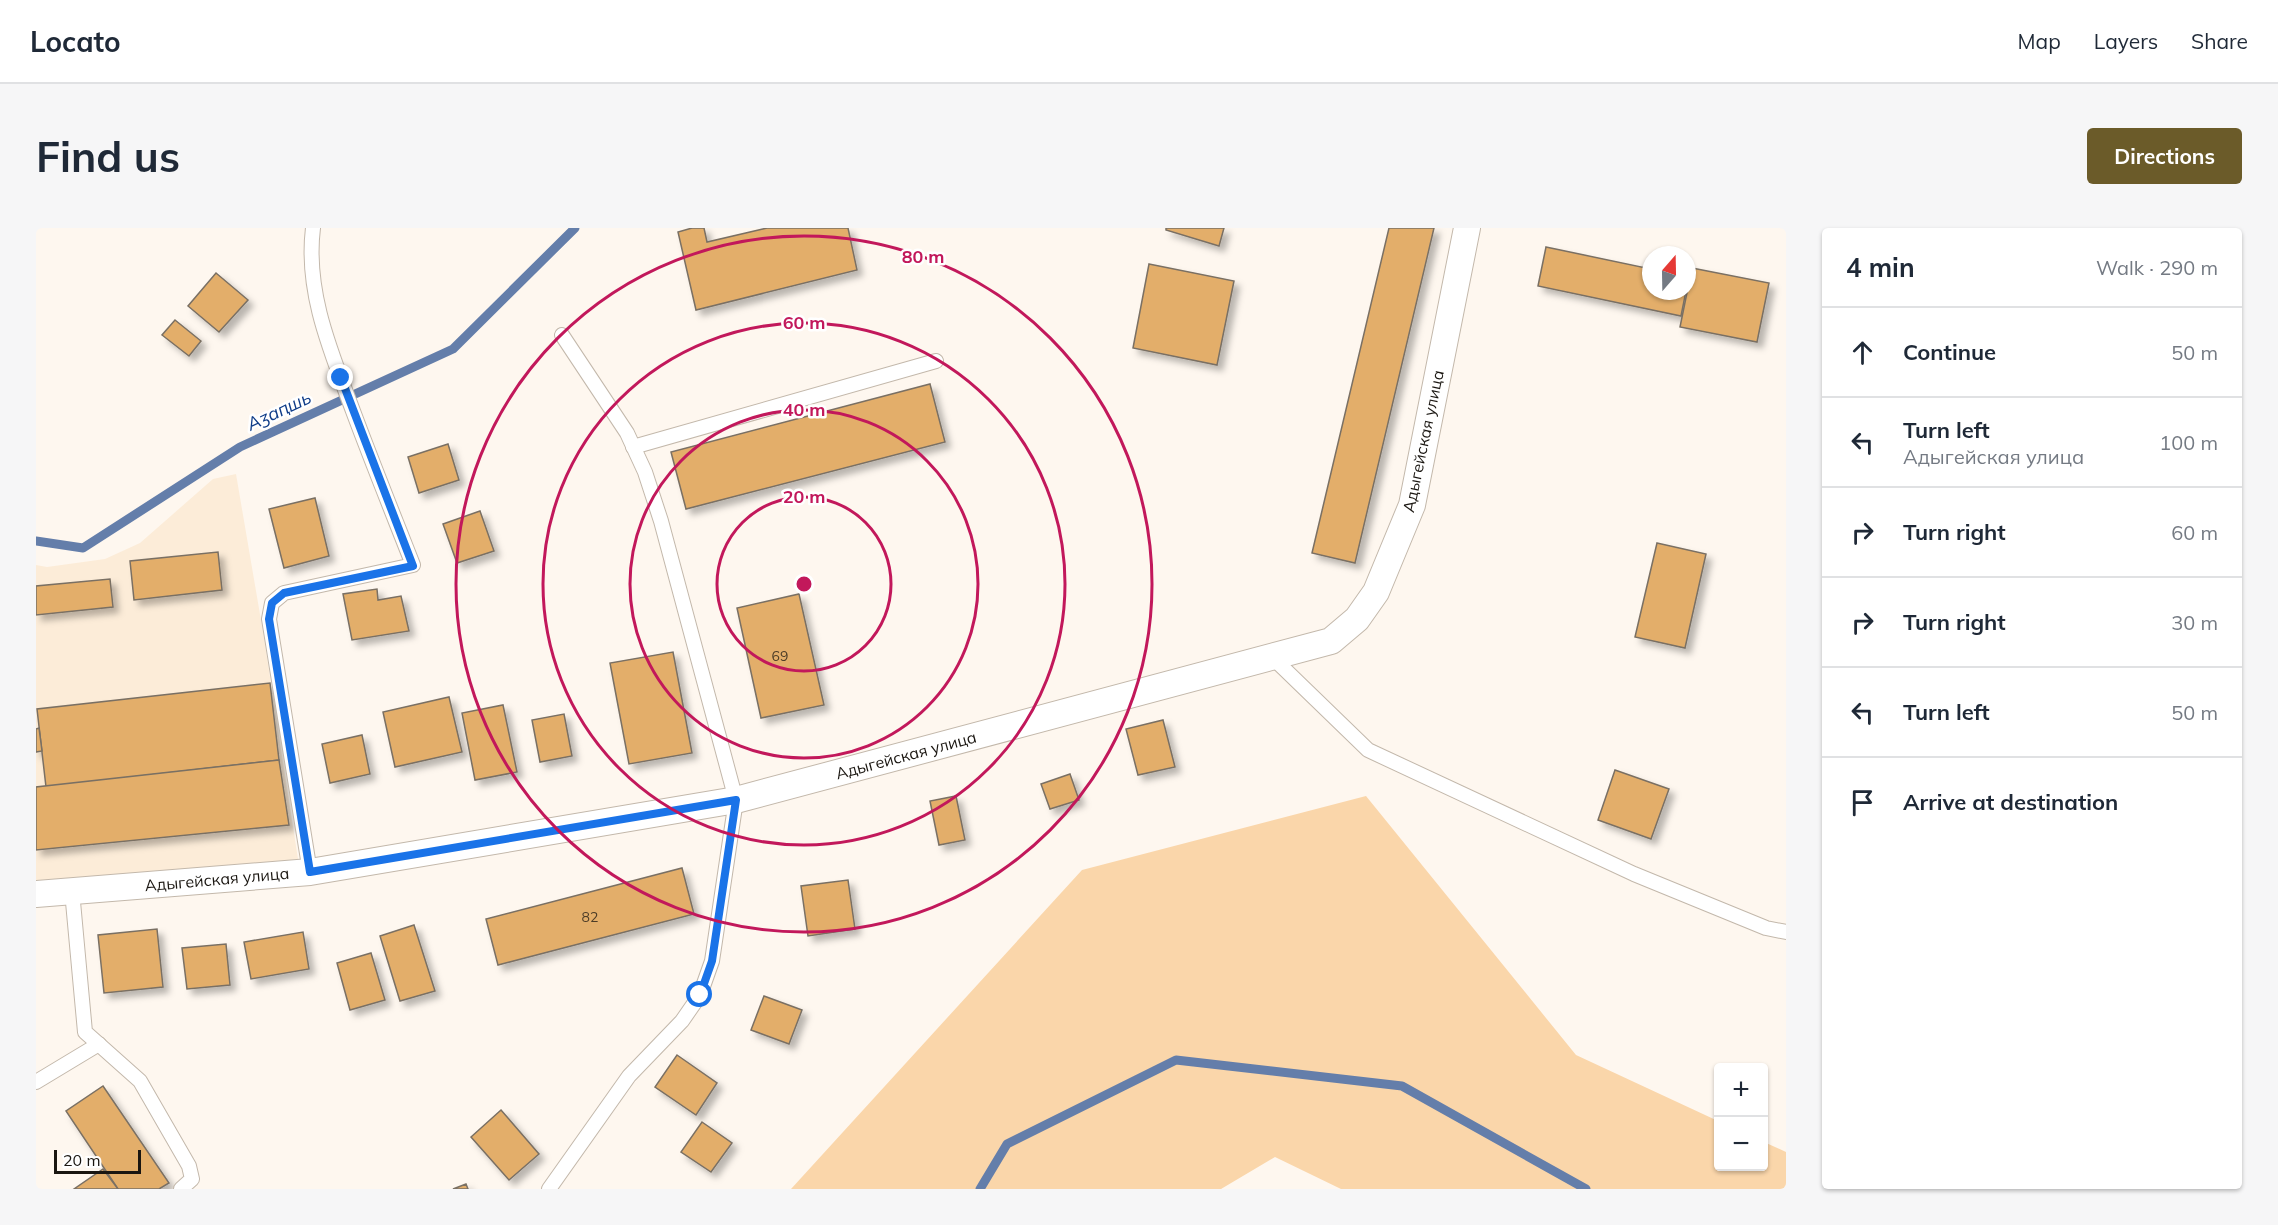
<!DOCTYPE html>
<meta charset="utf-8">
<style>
:root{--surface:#fff;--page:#f6f6f7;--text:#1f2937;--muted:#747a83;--line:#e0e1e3;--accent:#6b5b29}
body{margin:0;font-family:Mulish,sans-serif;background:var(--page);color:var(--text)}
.controls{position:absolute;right:18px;bottom:18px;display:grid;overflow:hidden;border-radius:6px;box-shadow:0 2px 4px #0004}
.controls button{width:54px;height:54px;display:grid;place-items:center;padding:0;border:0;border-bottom:2px solid var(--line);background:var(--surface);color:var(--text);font:30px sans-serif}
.compass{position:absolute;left:1606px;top:18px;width:54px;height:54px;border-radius:50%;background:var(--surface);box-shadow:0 2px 4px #0004;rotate:20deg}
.scale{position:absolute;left:18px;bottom:15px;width:87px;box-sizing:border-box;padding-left:6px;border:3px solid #1a1611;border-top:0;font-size:16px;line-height:21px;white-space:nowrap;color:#1a1611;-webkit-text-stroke:4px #fff;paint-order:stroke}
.stop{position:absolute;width:18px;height:18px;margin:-14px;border:4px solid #1a73e8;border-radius:50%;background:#fff}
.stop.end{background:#1a73e8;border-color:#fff;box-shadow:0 2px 6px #0008}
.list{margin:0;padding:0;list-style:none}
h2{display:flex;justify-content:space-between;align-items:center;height:78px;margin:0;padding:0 24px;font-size:26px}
h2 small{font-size:20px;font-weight:400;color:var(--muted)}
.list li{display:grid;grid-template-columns:39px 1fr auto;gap:18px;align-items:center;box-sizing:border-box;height:90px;padding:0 24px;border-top:2px solid var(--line)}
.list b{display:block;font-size:22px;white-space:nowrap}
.list p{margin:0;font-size:20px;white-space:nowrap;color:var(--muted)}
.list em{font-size:20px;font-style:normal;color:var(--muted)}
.icon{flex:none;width:33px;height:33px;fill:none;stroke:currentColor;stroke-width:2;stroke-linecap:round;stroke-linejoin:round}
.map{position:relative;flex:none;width:1750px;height:961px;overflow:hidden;border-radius:6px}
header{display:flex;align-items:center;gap:36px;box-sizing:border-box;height:84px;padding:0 30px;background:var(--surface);border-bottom:2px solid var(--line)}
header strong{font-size:28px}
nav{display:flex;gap:33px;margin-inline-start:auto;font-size:21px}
.intro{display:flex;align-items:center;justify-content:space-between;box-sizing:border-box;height:144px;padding:0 36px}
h1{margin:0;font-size:42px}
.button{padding:15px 27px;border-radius:6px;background:var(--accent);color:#fff;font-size:21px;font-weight:700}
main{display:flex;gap:36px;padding:0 36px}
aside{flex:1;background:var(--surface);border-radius:6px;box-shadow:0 2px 4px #0004}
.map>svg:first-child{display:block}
.built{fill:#fcecd8}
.green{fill:#fad6aa}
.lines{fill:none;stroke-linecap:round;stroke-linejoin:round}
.stream{stroke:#647eaa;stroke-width:9}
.building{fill:#e3ae6a;stroke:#7a7064;stroke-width:1.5;filter:url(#shadow)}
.service-casing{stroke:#c3b8ab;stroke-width:16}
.minor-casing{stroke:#c3b8ab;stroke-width:28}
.service{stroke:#fff;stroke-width:14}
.minor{stroke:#fff;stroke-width:26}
.route{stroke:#1a73e8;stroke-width:8}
.ring{fill:none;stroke:#c2185b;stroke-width:3}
.labels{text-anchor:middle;stroke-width:5;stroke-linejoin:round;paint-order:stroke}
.number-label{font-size:14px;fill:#4c3c27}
.street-label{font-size:16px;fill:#1a1611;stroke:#fff}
.water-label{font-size:18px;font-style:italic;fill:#0e3b87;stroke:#fff}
.centre{fill:#c2185b;stroke:#fff;stroke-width:3}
.ring-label{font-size:18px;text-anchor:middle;font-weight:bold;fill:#c2185b;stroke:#fff;stroke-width:5;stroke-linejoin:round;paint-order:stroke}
</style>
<header>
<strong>Locato</strong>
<nav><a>Map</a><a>Layers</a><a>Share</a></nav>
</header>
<div class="intro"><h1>Find us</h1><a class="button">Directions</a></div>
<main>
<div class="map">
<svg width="1750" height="961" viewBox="0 0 1750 961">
<defs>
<filter id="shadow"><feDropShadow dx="5.5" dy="5.5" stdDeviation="3" flood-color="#0004"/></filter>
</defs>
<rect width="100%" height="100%" fill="#fef7ef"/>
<polygon class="built" points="200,246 227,404 262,631 36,663 0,666 0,337 11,339 69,331 104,315 177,251"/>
<polygon class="green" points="1330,568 1540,827 1682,893 1682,938 1728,938 1728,914 1750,924 1750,961 1305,961 1239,929 1185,961 755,961 1046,642"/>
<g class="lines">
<g class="stream">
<polyline points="0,313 47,320 204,219 417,121 539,0"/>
<polyline points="944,961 971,916 1140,832 1366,858 1550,961"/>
</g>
</g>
<g class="building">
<polygon points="656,0 668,0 671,14 731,0 812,0 821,42 660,82 642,4"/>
<polygon points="1130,0 1188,0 1183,18 1130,2"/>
<polygon points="1353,0 1398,0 1319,335 1276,325"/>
<polygon points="1510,19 1615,41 1615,63 1650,63 1645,88 1502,58"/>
<polygon points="1113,36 1198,53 1181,137 1097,120"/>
<polygon points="1656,40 1733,55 1721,114 1644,99"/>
<polygon points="180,45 212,72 183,104 152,78"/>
<polygon points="139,92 165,113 153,128 126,107"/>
<polygon points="894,156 909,214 650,281 635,224"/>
<polygon points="412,216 423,252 383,265 372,229"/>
<polygon points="279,270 293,328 248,340 233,281"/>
<polygon points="444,283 458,323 421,335 407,296"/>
<polygon points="1621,315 1670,326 1649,420 1599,409"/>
<polygon points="182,324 186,362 98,372 94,333"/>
<polygon points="74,351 77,379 0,387 0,358"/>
<polygon points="341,361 342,372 365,368 373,403 316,412 307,366"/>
<polygon points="763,366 788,477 725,490 701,380"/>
<polygon points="637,424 656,525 593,536 574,435"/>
<polygon points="234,455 243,532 10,559 1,481"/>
<polygon points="413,469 426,524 359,539 347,484"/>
<polygon points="467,477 481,544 439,552 426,485"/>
<polygon points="528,486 536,528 504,534 496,492"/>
<polygon points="1127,492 1139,539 1102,547 1090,501"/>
<polygon points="3,500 6,523 0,524 0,501"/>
<polygon points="326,507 334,546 294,555 286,516"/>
<polygon points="243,532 253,597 0,622 0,559"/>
<polygon points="1579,542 1633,561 1615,611 1562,592"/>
<polygon points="1034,546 1043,572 1014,581 1005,556"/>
<polygon points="920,568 929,612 903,617 894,573"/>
<polygon points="646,640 658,686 462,737 450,691"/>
<polygon points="812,652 819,701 772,708 765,658"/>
<polygon points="378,697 399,763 364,773 344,708"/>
<polygon points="121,701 127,759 68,765 62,707"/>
<polygon points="267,704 273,741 215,751 208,714"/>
<polygon points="190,716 194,757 151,761 146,720"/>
<polygon points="335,725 349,772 314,782 301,735"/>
<polygon points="728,768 766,782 753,816 715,802"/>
<polygon points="641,827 681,855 660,887 619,859"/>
<polygon points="67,858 133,955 123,961 82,961 30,883"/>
<polygon points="465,882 503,926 473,952 435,909"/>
<polygon points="666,894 696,915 675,944 645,924"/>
<polygon points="67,941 82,961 38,961"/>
<polygon points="430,956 432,961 417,961"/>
</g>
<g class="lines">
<g class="service-casing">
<g id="service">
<polyline points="597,219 900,133"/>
<polyline points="1236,429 1332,522 1598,646 1730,700 1750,704"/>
<path d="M274 644 233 391 236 375 248 365 377 337C357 286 336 234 317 183 295 124 269 64 277 0"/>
<polyline points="36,663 49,804 104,853 153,938 156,951 145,961"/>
<polyline points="0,854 63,816"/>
<polyline points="513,961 593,848 646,793 664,767 676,733 700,572 625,293 609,244 591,205 526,107"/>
</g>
</g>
<g class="minor-casing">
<polyline id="minor" points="0,666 274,644 700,572 1295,413 1321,391 1340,364 1376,277 1431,0"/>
</g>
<use href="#service" class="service"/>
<use href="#minor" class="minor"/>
</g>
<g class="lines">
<polyline class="route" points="305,150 377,338 248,365 236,375 233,391 274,644 700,572 676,733 664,767"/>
</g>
<g class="ring">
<circle cx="768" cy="356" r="87"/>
<circle cx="768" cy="356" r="174"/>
<circle cx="768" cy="356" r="261"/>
<circle cx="768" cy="356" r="348"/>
</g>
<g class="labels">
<g class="number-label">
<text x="744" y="433">69</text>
<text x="554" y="694">82</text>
</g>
<g class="street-label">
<text transform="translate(1387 213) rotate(-78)" y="6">Адыгейская улица</text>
<text transform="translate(870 527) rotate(-15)" y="6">Адыгейская улица</text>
<text transform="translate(181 651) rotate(-5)" y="6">Адыгейская улица</text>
</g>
<g class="water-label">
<text transform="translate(243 183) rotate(-25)" y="6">Аӡаԥшь</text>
</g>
</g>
<circle cx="768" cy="356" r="9" class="centre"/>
<g class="ring-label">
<text x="887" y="35">80 m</text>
<text x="768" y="101">60 m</text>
<text x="768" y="188">40 m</text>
<text x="768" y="275">20 m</text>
</g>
</svg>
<div class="controls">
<button>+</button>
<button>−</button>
</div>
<svg class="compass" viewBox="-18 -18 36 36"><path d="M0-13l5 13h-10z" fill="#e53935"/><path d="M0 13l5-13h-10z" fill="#747a83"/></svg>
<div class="scale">20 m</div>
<div class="stop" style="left:664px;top:767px"></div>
<div class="stop end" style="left:305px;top:150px"></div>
</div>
<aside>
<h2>4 min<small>Walk · 290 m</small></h2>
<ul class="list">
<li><svg class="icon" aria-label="ahead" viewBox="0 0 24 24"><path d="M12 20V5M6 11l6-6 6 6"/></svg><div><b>Continue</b></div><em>50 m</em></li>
<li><svg class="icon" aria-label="left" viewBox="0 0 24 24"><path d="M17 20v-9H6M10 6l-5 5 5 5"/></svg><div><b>Turn left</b><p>Адыгейская улица</p></div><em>100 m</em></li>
<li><svg class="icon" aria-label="right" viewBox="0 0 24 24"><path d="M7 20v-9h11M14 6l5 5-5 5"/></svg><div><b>Turn right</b></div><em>60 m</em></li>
<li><svg class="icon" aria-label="right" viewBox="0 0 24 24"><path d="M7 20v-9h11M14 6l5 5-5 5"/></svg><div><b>Turn right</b></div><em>30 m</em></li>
<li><svg class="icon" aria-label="left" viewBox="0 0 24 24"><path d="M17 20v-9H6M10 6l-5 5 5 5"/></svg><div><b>Turn left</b></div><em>50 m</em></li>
<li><svg class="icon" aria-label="arrive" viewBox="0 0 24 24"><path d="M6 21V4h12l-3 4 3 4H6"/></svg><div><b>Arrive at destination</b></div></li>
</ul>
</aside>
</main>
